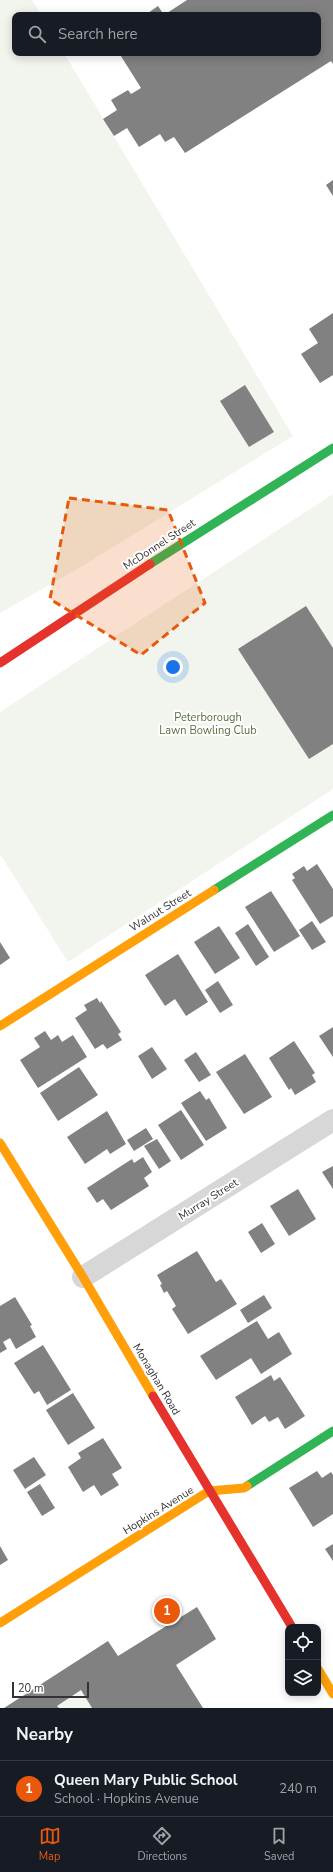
<!DOCTYPE html>
<meta charset="utf-8">
<style>
:root{--surface:#171b24;--page:#20242c;--text:#f1f3f6;--muted:#9ea1a6;--line:#363941;--accent:#ea580c}
body{margin:0;font-family:"Nunito Sans",sans-serif;background:var(--page);color:var(--text)}
.controls{position:absolute;right:12px;bottom:12px;display:grid;overflow:hidden;border-radius:8px;box-shadow:0 2px 10px #0003}
.controls button{width:36px;height:36px;display:grid;place-items:center;padding:0;border:0;border-bottom:1px solid var(--line);background:var(--surface);color:var(--text);font:20px sans-serif}
.scale{position:absolute;left:12px;bottom:10px;width:77px;box-sizing:border-box;padding-left:4px;border:2px solid #333;border-top:0;font-size:11px;line-height:14px;white-space:nowrap;color:#333;-webkit-text-stroke:3px #fff;paint-order:stroke}
.you{position:absolute;left:173px;top:667px;width:14px;height:14px;margin:-10px;border:3px solid #fff;border-radius:50%;background:#1a73e8;box-shadow:0 0 0 6px #1a73e833}
.badge{display:grid;place-items:center;width:26px;height:26px;border-radius:50%;background:var(--accent);color:#fff;font-size:13px;font-weight:700}
.pin{position:absolute;translate:-50% -50%;border:2px solid #fff;box-shadow:0 1px 4px #0006}
.list{margin:0;padding:0;list-style:none}
h2{display:flex;justify-content:space-between;align-items:center;height:52px;margin:0;padding:0 16px;font-size:17px}
h2 small{font-size:13px;font-weight:400;color:var(--muted)}
.list li{display:grid;grid-template-columns:26px 1fr auto;gap:12px;align-items:center;box-sizing:border-box;height:56px;padding:0 16px;border-top:1px solid var(--line)}
.list b{display:block;font-size:15px;white-space:nowrap}
.list p{margin:0;font-size:13px;white-space:nowrap;color:var(--muted)}
.list em{font-size:13px;font-style:normal;color:var(--muted)}
.icon{flex:none;width:22px;height:22px;fill:none;stroke:currentColor;stroke-width:2;stroke-linecap:round;stroke-linejoin:round}
.map{position:relative;flex:none;width:333px;height:1708px;overflow:hidden}
.search{position:absolute;background:var(--surface);box-shadow:0 2px 10px #0003;left:12px;right:12px;top:12px;height:44px;display:flex;align-items:center;gap:10px;box-sizing:border-box;padding:0 14px;border-radius:8px;color:var(--muted);font-size:15px}
.sheet{height:108px;background:var(--surface)}
nav{display:flex;justify-content:space-around;align-items:center;box-sizing:border-box;height:56px;border-top:1px solid var(--line);background:var(--surface);font-size:11px;color:var(--muted)}
nav a{display:grid;justify-items:center;gap:2px}
nav .on{color:var(--accent)}
.map>svg:first-child{display:block}
.green{fill:#f1f5ed}
.building{fill:#818181}
.lines{fill:none;stroke-linecap:round;stroke-linejoin:round}
.street{stroke:#d7d7d7;stroke-width:22}
.fast{stroke:#30b455;stroke-width:9}
.slow{stroke:#ff9f0a;stroke-width:9}
.jam{stroke:#e5322d;stroke-width:9}
.marked{fill:#e8590c;fill-opacity:0.2;stroke:#e8590c;stroke-width:3;stroke-dasharray:8 5;stroke-linejoin:round}
.labels{text-anchor:middle;stroke-width:4;stroke-linejoin:round;paint-order:stroke}
.street-label{font-size:11px;fill:#333;stroke:#fff}
.park-label{font-size:11px;fill:#56703f;stroke:#fff}
</style>
<div class="map">
<svg width="333" height="1708" viewBox="0 0 333 1708">
<rect width="100%" height="100%" fill="#fff"/>
<g class="green">
<polygon points="0,0 32,0 41,15 15,15 15,53 64,53 293,436 84,565 0,613"/>
<polygon points="333,494 333,789 68,962 0,854 0,712"/>
<polygon points="81,1690 92,1708 59,1708 57,1706"/>
</g>
<g class="building">
<polygon points="187,0 333,0 333,64 331,61 185,153 174,137 165,142 160,134 139,147 127,128 114,136 103,119 117,110 111,100 128,90 131,94 141,88 119,53 318,53 318,15 149,15 148,13 158,6 164,15"/>
<polygon points="333,180 333,196 326,185"/>
<polygon points="333,313 333,375 320,383 301,354 318,343 309,329"/>
<polygon points="245,385 274,432 249,447 220,401"/>
<polygon points="306,606 333,648 333,744 309,759 238,649"/>
<polygon points="317,864 333,889 333,916 320,924 292,880 295,878 292,874 304,866 307,871"/>
<polygon points="271,891 300,936 274,952 245,907"/>
<polygon points="312,921 326,942 312,950 299,930"/>
<polygon points="248,924 269,957 256,966 235,933"/>
<polygon points="219,926 240,958 215,974 194,942"/>
<polygon points="0,942 10,958 0,965"/>
<polygon points="178,954 208,1002 186,1016 175,999 165,1006 145,975"/>
<polygon points="218,981 233,1005 220,1013 205,990"/>
<polygon points="97,998 100,1003 101,1001 121,1032 118,1034 122,1040 107,1049 103,1044 95,1049 75,1018 87,1010 84,1005"/>
<polygon points="333,1027 333,1057 319,1036"/>
<polygon points="45,1031 51,1040 58,1035 62,1042 73,1035 87,1057 38,1088 20,1060 40,1047 34,1038"/>
<polygon points="294,1041 315,1073 312,1075 316,1082 295,1095 291,1088 289,1090 269,1058"/>
<polygon points="152,1047 167,1069 152,1079 138,1056"/>
<polygon points="196,1052 211,1075 199,1082 184,1060"/>
<polygon points="245,1054 272,1097 244,1114 216,1072"/>
<polygon points="79,1067 98,1095 58,1121 40,1093"/>
<polygon points="200,1091 206,1100 209,1098 227,1128 206,1141 181,1103"/>
<polygon points="181,1110 204,1145 181,1160 158,1125"/>
<polygon points="107,1111 126,1144 110,1154 107,1149 85,1164 67,1137"/>
<polygon points="146,1128 153,1139 134,1151 127,1140"/>
<polygon points="157,1139 171,1161 159,1169 144,1146"/>
<polygon points="143,1157 152,1172 144,1178 149,1186 111,1210 103,1199 97,1203 87,1188 132,1159 134,1163"/>
<polygon points="333,1166 333,1189 322,1172"/>
<polygon points="298,1189 316,1219 289,1236 270,1206"/>
<polygon points="262,1223 275,1244 261,1253 248,1232"/>
<polygon points="197,1251 216,1282 221,1279 237,1304 188,1334 172,1309 176,1306 167,1291 164,1293 160,1285 162,1284 157,1275"/>
<polygon points="264,1295 272,1308 248,1323 240,1310"/>
<polygon points="15,1297 32,1325 30,1326 36,1337 16,1349 10,1338 3,1342 7,1349 0,1353 0,1306"/>
<polygon points="257,1321 268,1339 279,1332 292,1354 261,1374 251,1358 216,1380 200,1356"/>
<polygon points="43,1345 71,1390 47,1405 39,1391 34,1394 14,1363"/>
<polygon points="271,1375 274,1381 280,1377 305,1416 285,1429 278,1417 269,1422 265,1416 252,1425 235,1397"/>
<polygon points="73,1393 95,1428 68,1445 46,1410"/>
<polygon points="103,1438 122,1468 112,1474 119,1485 101,1496 94,1485 83,1492 68,1467 81,1458 78,1453"/>
<polygon points="34,1457 46,1475 25,1489 13,1470"/>
<polygon points="317,1471 322,1478 331,1472 333,1475 333,1514 313,1527 289,1488"/>
<polygon points="40,1484 55,1508 42,1516 27,1492"/>
<polygon points="333,1544 333,1561 325,1549"/>
<polygon points="0,1546 8,1560 0,1565"/>
<polygon points="197,1607 216,1639 176,1665 203,1708 92,1708 81,1690 57,1706 59,1708 4,1708 108,1641 118,1656"/>
</g>
<g class="lines">
<polyline class="street" points="83,1277 333,1120"/>
<g class="fast">
<polyline points="150,564 333,448"/>
<polyline points="214,890 333,815"/>
<polyline points="247,1486 333,1431"/>
</g>
<g class="slow">
<polyline points="0,1026 214,890"/>
<polyline points="0,1143 83,1277 153,1396"/>
<polyline points="0,1623 209,1491 244,1488 247,1486"/>
<polyline points="318,1669 333,1694"/>
</g>
<g class="jam">
<polyline points="0,663 150,564"/>
<polyline points="153,1396 292,1627"/>
</g>
</g>
<path class="marked" d="M69 498 168 510 205 603 141 655 50 599Z"/>
<g class="labels">
<g class="street-label">
<text transform="translate(159 544) rotate(-33)" y="4">McDonnel Street</text>
<text transform="translate(160 910) rotate(-32)" y="4">Walnut Street</text>
<text transform="translate(208 1199) rotate(-32)" y="4">Murray Street</text>
<text transform="translate(157 1379) rotate(59)" y="4">Monaghan Road</text>
<text transform="translate(158 1510) rotate(-32)" y="4">Hopkins Avenue</text>
</g>
<g class="park-label">
<text x="208" y="721">Peterborough<tspan x="208" dy="13">Lawn Bowling Club</tspan></text>
</g>
</g>
</svg>
<div class="controls">
<button><svg class="icon" aria-label="locate" viewBox="0 0 24 24"><circle cx="12" cy="12" r="6"/><path d="M12 2v4M12 18v4M2 12h4M18 12h4"/></svg></button>
<button><svg class="icon" aria-label="layers" viewBox="0 0 24 24"><path d="M12 4l9 5-9 5-9-5zM3 14l9 5 9-5"/></svg></button>
</div>
<div class="scale">20 m</div>
<div class="you"></div>
<div class="pin badge" style="left:167px;top:1611px">1</div>
<div class="search"><svg class="icon" aria-label="search" viewBox="0 0 24 24"><circle cx="10" cy="10" r="6"/><path d="M15 15l6 6"/></svg>Search here</div>
</div>
<section class="sheet">
<h2>Nearby<small></small></h2>
<ul class="list">
<li><span class="badge">1</span><div><b>Queen Mary Public School</b><p>School · Hopkins Avenue</p></div><em>240 m</em></li>
</ul>
</section>
<nav>
<a class="on"><svg class="icon" aria-label="map" viewBox="0 0 24 24"><path d="M3 6l6-2 6 2 6-2v14l-6 2-6-2-6 2zM9 4v14M15 6v14"/></svg>Map</a>
<a><svg class="icon" aria-label="directions" viewBox="0 0 24 24"><path d="M12 3l9 9-9 9-9-9zM9 14v-3h6M13 9l2 2-2 2"/></svg>Directions</a>
<a><svg class="icon" aria-label="saved" viewBox="0 0 24 24"><path d="M7 4h10v16l-5-4-5 4z"/></svg>Saved</a>
</nav>
